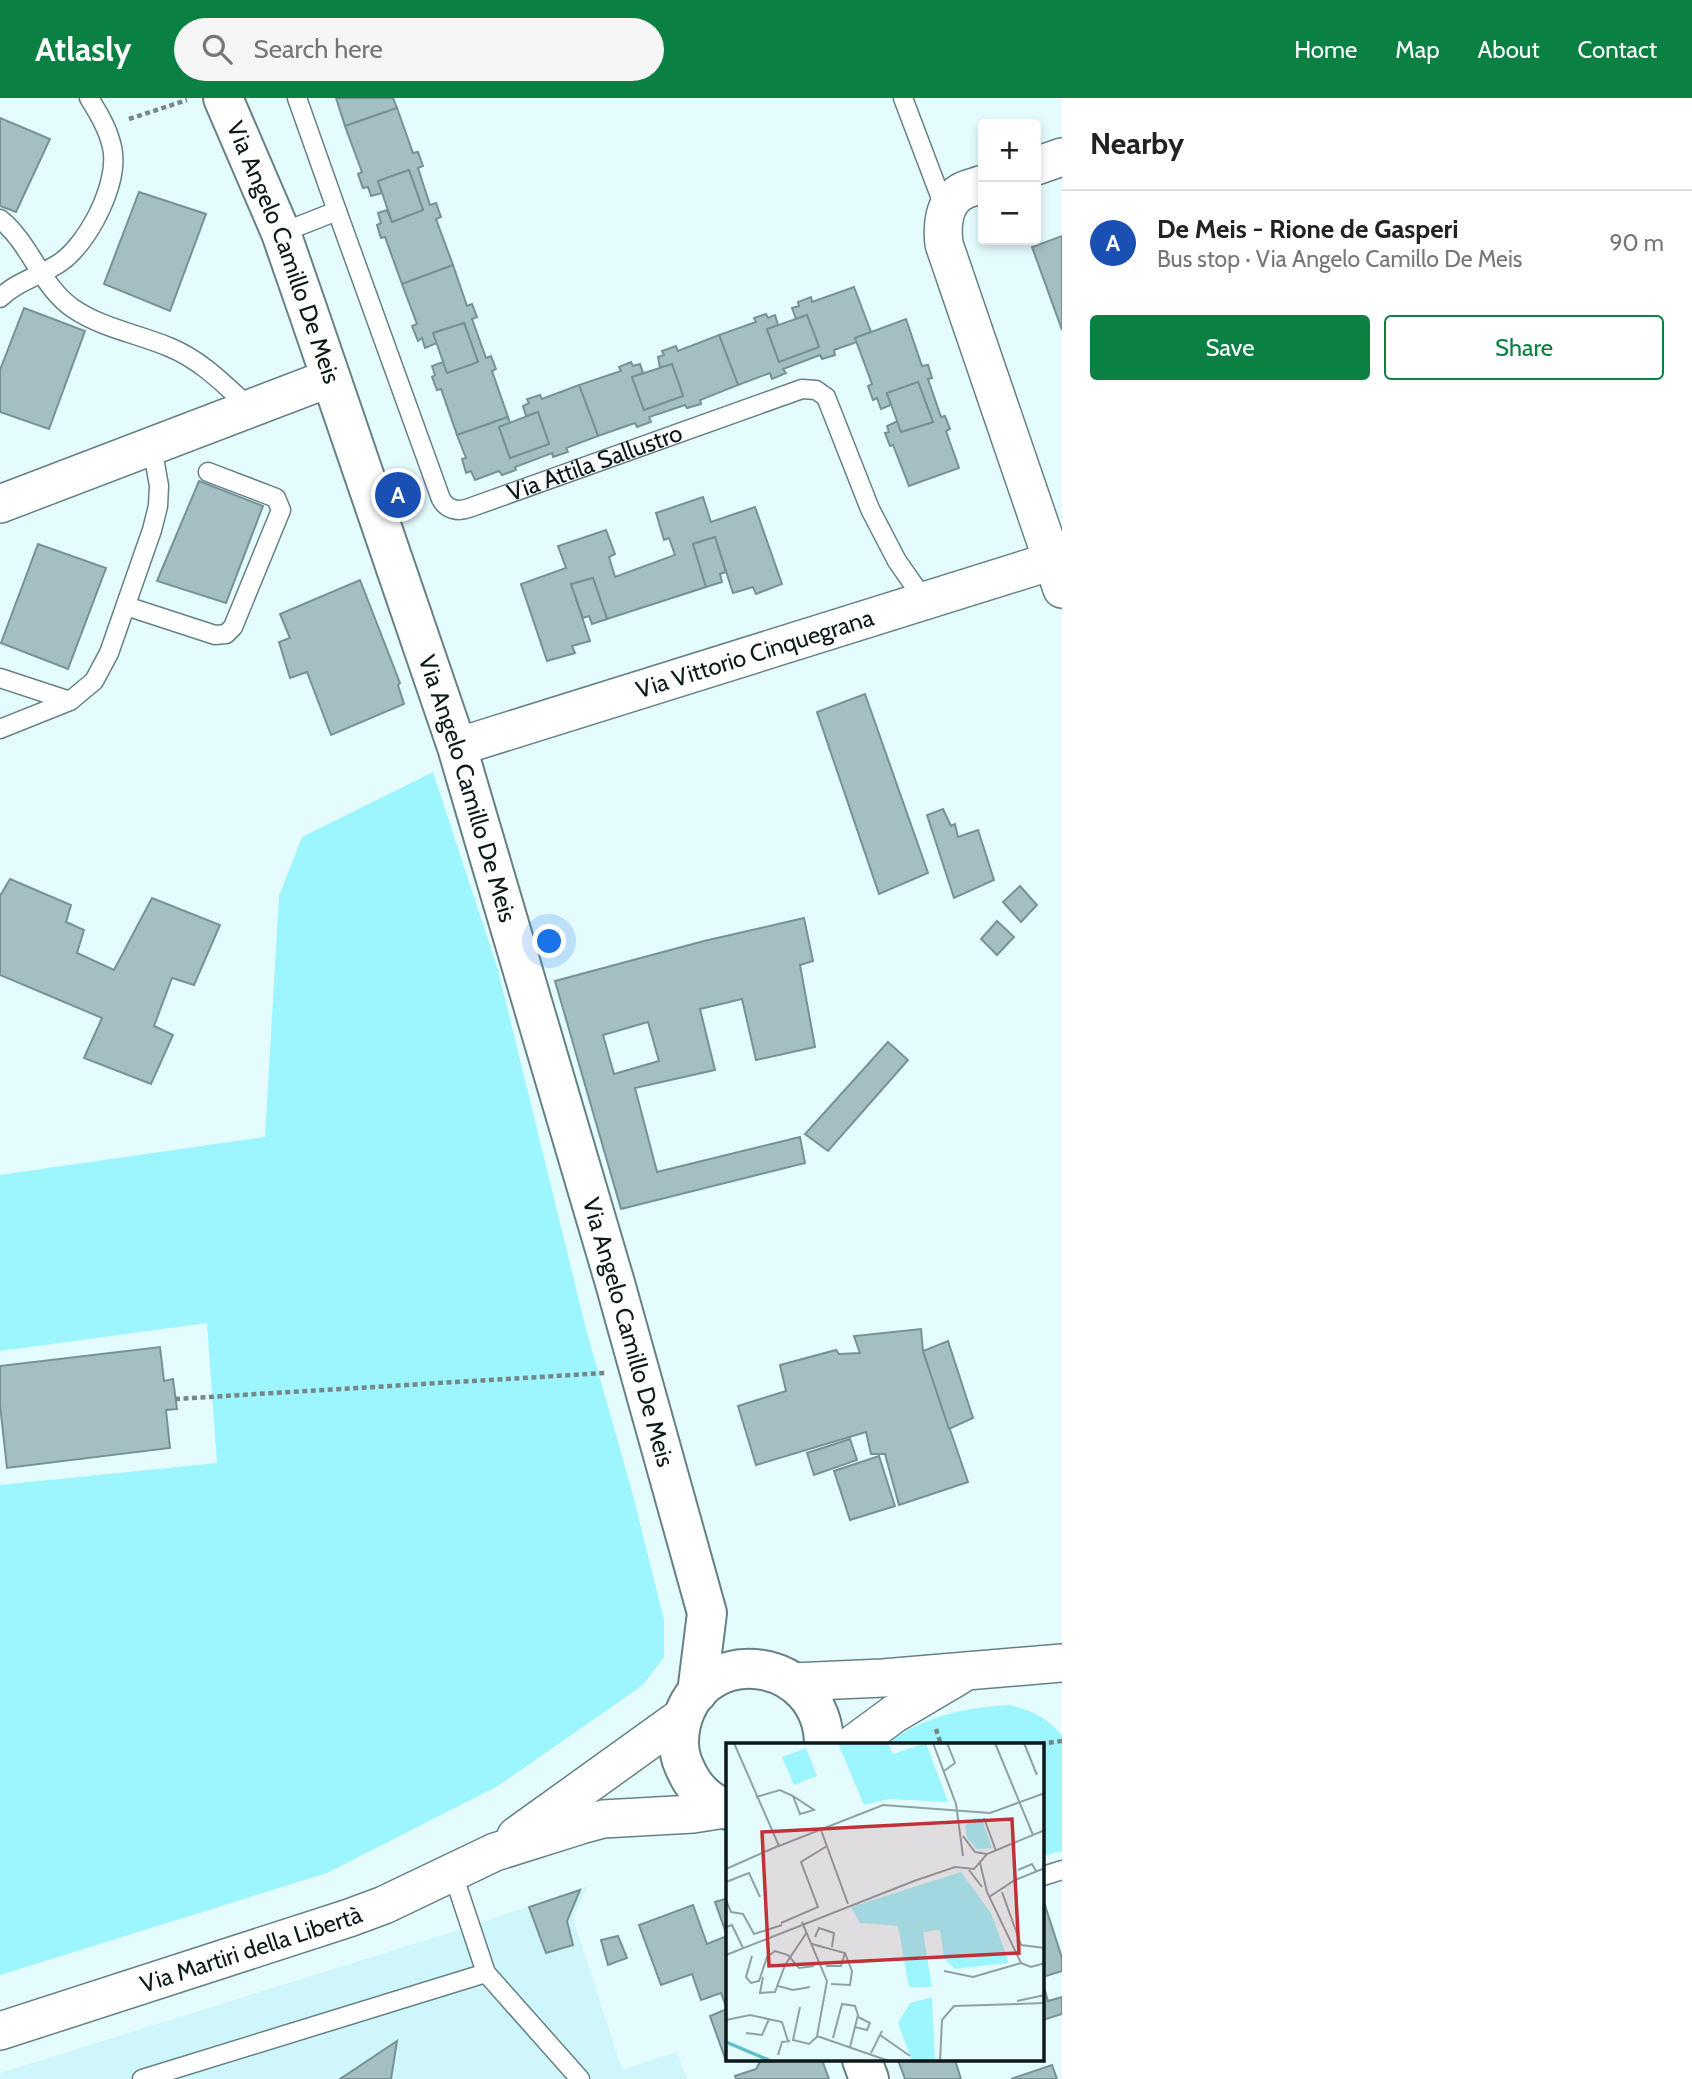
<!DOCTYPE html>
<meta charset="utf-8">
<style>
:root{--surface:#fff;--page:#f6f6f6;--text:#222;--muted:#767676;--line:#e0e0e0;--accent:#0b8043}
body{margin:0;font-family:Cabin,sans-serif;background:var(--page);color:var(--text)}
.controls{position:absolute;right:21px;top:21px;display:grid;overflow:hidden;border-radius:7px;box-shadow:0 4px 10px #0003}
.controls button{width:63px;height:63px;display:grid;place-items:center;padding:0;border:0;border-bottom:2px solid var(--line);background:var(--surface);color:var(--text);font:35px sans-serif}
.you{position:absolute;left:550px;top:844px;width:24px;height:24px;margin:-18px;border:5px solid #fff;border-radius:50%;background:#1a73e8;box-shadow:0 0 0 10px #1a73e833}
.badge{display:grid;place-items:center;width:46px;height:46px;border-radius:50%;background:var(--accent);color:#fff;font-size:23px;font-weight:700}
.pin{position:absolute;translate:-50% -50%;border:4px solid #fff;box-shadow:0 2px 7px #0006}
.list{margin:0;padding:0;list-style:none}
h2{display:flex;justify-content:space-between;align-items:center;height:91px;margin:0;padding:0 28px;font-size:30px}
h2 small{font-size:23px;font-weight:400;color:var(--muted)}
.list li{display:grid;grid-template-columns:46px 1fr auto;gap:21px;align-items:center;box-sizing:border-box;height:105px;padding:0 28px;border-top:2px solid var(--line)}
.list b{display:block;font-size:26px;white-space:nowrap}
.list p{margin:0;font-size:23px;white-space:nowrap;color:var(--muted)}
.list em{font-size:23px;font-style:normal;color:var(--muted)}
.actions{display:flex;gap:14px;padding:21px 28px}
.actions a{flex:1;padding:16px 0;border:2px solid var(--accent);border-radius:7px;text-align:center;font-size:24px;color:var(--accent)}
.actions .main{background:var(--accent);color:#fff}
.icon{flex:none;width:38px;height:38px;fill:none;stroke:currentColor;stroke-width:2;stroke-linecap:round;stroke-linejoin:round}
.map{position:relative;flex:none;width:1062px;height:1981px;overflow:hidden}
header{display:flex;align-items:center;gap:42px;box-sizing:border-box;height:98px;padding:0 35px;background:var(--accent);color:#fff}
header strong{font-size:33px}
nav{display:flex;gap:38px;margin-inline-start:auto;font-size:24px}
.search{width:490px;height:63px;background:var(--page);display:flex;align-items:center;gap:18px;box-sizing:border-box;padding:0 24px;border-radius:38px;color:var(--muted);font-size:26px}
main{display:flex}
aside{flex:1;background:var(--surface)}
.map>svg:first-child{display:block}
.built{fill:#cff6fa}
.green{fill:#9df5fe}
.building{fill:#a3bfc2;stroke:#779295;stroke-width:2;fill-rule:evenodd}
.lines{fill:none;stroke-linecap:round;stroke-linejoin:round}
.lane-casing{stroke:#668184;stroke-width:21}
.street-casing{stroke:#668184;stroke-width:40}
.secondary-casing{stroke:#668184;stroke-width:42}
.path{stroke:#768789;stroke-width:4.5;stroke-dasharray:5 3.5;stroke-linecap:butt}
.lane{stroke:#fff;stroke-width:18}
.street{stroke:#fff;stroke-width:37}
.secondary{stroke:#fff;stroke-width:38}
.labels{text-anchor:middle;stroke-width:6;stroke-linejoin:round;paint-order:stroke}
.street-label{font-size:24px;fill:#0e191a;stroke:#e5fcff}
.inset-river{fill:none;stroke:#62bfc8;stroke-width:3.5}
.inset-road{fill:none;stroke:#8fa1a3;stroke-width:2}
.view{fill:#c13237;fill-opacity:0.15;stroke:#c13237;stroke-width:3.5}
.inset-edge{fill:none;stroke:#0e191a;stroke-width:3.5}
</style>
<header>
<strong>Atlasly</strong>
<div class="search"><svg class="icon" aria-label="search" viewBox="0 0 24 24"><circle cx="10" cy="10" r="6"/><path d="M15 15l6 6"/></svg>Search here</div>
<nav><a>Home</a><a>Map</a><a>About</a><a>Contact</a></nav>
</header>
<main>
<div class="map">
<svg width="1062" height="1981" viewBox="0 0 1062 1981">
<rect width="100%" height="100%" fill="#e5fcff"/>
<polygon class="built" points="588,1788 573,1820 622,1972 677,1954 687,1981 0,1981 0,1975 471,1828"/>
<g class="green">
<polygon points="433,674 498,872 586,1231 633,1397 664,1522 664,1559 643,1587 498,1688 327,1775 0,1877 0,1387 217,1365 207,1225 0,1253 0,1077 265,1039 279,798 302,739"/>
<path d="M1009 1607C1032 1612 1046 1619 1062 1637V1753L1043 1758V1647H885C924 1618 962 1610 1009 1607Z"/>
</g>
<g class="building">
<polygon points="336,0 393,0 397,10 345,28"/>
<polygon points="397,10 413,55 418,54 423,68 418,70 430,107 436,105 441,119 436,121 453,167 402,186 385,139 381,140 377,127 381,125 378,115 387,112 392,124 423,112 409,72 378,83 382,95 371,98 368,89 363,90 358,76 362,74 345,28"/>
<polygon points="0,20 50,41 16,114 0,108"/>
<polygon points="409,72 423,112 392,124 378,83"/>
<polygon points="139,94 206,116 170,213 104,186"/>
<polygon points="1062,138 1062,232 1032,149"/>
<polygon points="453,167 467,208 472,206 477,219 472,221 486,260 491,258 496,271 492,273 508,319 457,337 441,291 437,292 432,279 435,277 432,268 443,264 447,275 478,264 464,225 433,235 437,245 425,250 422,240 418,243 412,228 417,226 402,186"/>
<polygon points="854,189 871,234 855,240 857,244 834,252 835,257 822,261 820,257 783,271 786,275 772,281 770,275 738,287 719,237 756,224 754,220 766,216 768,220 775,217 778,227 767,231 779,264 819,249 807,217 796,221 792,210 799,208 798,204 811,199 812,204"/>
<polygon points="24,210 85,233 49,331 0,314 0,272"/>
<polygon points="807,217 819,249 779,264 767,231"/>
<polygon points="906,221 922,268 928,267 932,280 928,281 941,319 945,318 950,331 946,333 959,370 909,388 893,347 890,348 885,335 889,334 887,328 898,323 901,334 933,324 918,284 887,295 891,307 881,311 877,300 873,302 868,288 872,286 855,240"/>
<polygon points="464,225 478,264 447,275 433,235"/>
<polygon points="719,237 738,287 700,302 701,306 687,310 685,307 649,319 651,324 637,329 635,325 598,338 579,287 621,273 619,269 631,264 633,268 640,266 643,275 632,279 644,312 683,298 672,266 660,270 658,259 664,257 662,253 676,248 678,253"/>
<polygon points="672,266 683,298 644,312 632,279"/>
<polygon points="918,284 933,324 901,334 887,295"/>
<polygon points="579,287 598,338 566,350 568,354 553,359 552,355 515,369 516,372 502,377 499,373 475,382 471,373 466,375 462,361 466,360 457,337 508,319 510,325 499,329 510,360 549,346 538,314 526,318 523,308 529,305 527,301 540,297 542,301"/>
<polygon points="538,314 549,346 510,360 499,329"/>
<polygon points="199,383 263,408 226,505 157,483"/>
<polygon points="703,399 711,424 755,409 782,486 756,496 753,489 733,495 715,439 693,446 706,489 607,521 593,480 571,486 590,543 572,548 575,555 547,563 521,486 566,470 558,448 606,432 615,456 609,459 615,479 675,457 669,440 664,442 656,415"/>
<polygon points="715,439 726,474 720,476 722,484 706,489 693,446"/>
<polygon points="38,446 106,470 68,571 1,545"/>
<polygon points="593,480 607,521 592,526 589,518 583,520 571,486"/>
<polygon points="360,482 400,585 398,587 404,606 331,637 307,574 290,580 279,544 290,540 280,516"/>
<polygon points="865,596 928,775 879,796 817,614"/>
<polygon points="943,711 951,728 955,726 958,739 978,732 994,782 954,800 927,717"/>
<polygon points="10,781 71,807 66,824 84,832 77,855 114,872 152,800 220,827 194,887 172,880 154,928 173,937 151,986 84,960 102,920 0,877 0,798"/>
<polygon points="1020,788 1037,807 1021,824 1003,804"/>
<path d="M804 820 813 863 800 867 815 949 756 962 742 901 700 911 715 972 635 990 657 1074 800 1039 805 1065 621 1111 555 883 704 843ZM648 924 659 963 614 976 603 937Z"/>
<polygon points="997,823 1014,839 997,857 981,841"/>
<polygon points="888,944 908,962 828,1053 805,1036"/>
<polygon points="921,1231 923,1253 968,1384 899,1407 885,1356 871,1356 866,1334 756,1367 738,1308 786,1293 780,1267 836,1252 839,1256 860,1255 854,1238"/>
<polygon points="948,1243 973,1320 949,1331 923,1253"/>
<polygon points="160,1249 164,1283 173,1281 177,1311 166,1312 170,1350 7,1370 0,1307 0,1268"/>
<polygon points="850,1341 857,1362 814,1377 807,1355"/>
<polygon points="879,1358 895,1408 850,1422 834,1373"/>
<polygon points="580,1792 567,1823 573,1847 546,1855 529,1809"/>
<polygon points="728,1800 729,1962 726,1963 710,1918 727,1911 721,1895 701,1902 692,1876 661,1887 639,1827 693,1807 707,1846 727,1838 715,1804"/>
<polygon points="1043,1801 1062,1860 1062,1873 1043,1879"/>
<polygon points="618,1838 627,1860 608,1867 601,1842"/>
<polygon points="1043,1886 1048,1903 1062,1899 1062,1916 1043,1922"/>
<polygon points="397,1943 391,1981 340,1981"/>
<polygon points="761,1962 822,1962 829,1981 736,1981 735,1978 756,1971"/>
<polygon points="898,1962 955,1962 961,1981 905,1981"/>
<polygon points="1052,1967 1057,1981 1011,1981"/>
</g>
<g class="lines">
<g class="lane-casing">
<g id="lane">
<polyline points="903,0 945,111"/>
<path id="s1" d="M337 113 441 401C447 412 458 414 469 410L802 291 816 292 826 299 870 411 897 463 925 503"/>
<path d="M0 121C31 146 41 189 74 211 102 230 138 236 169 249 201 262 224 286 249 309"/>
<polyline points="281,135 337,113 297,0"/>
<path d="M0 200C17 183 41 178 61 164 89 144 120 84 112 49 108 31 99 16 89 0"/>
<polyline points="126,508 215,537 226,536 233,529 281,412 276,400 208,374"/>
<polyline points="0,580 70,603"/>
<polyline points="0,631 70,603 94,583 109,555 152,432 158,408 159,388 152,348"/>
<polyline points="452,1773 486,1875 580,1981"/>
<polyline points="1043,1778 1062,1772"/>
<polyline points="142,1981 486,1875"/>
</g>
</g>
<g class="street-casing">
<g id="street">
<polyline points="1036,68 1062,59"/>
<path d="M983 86C976 89 967 90 961 94 943 105 942 129 944 146L1062 491"/>
<polyline points="0,406 330,280"/>
<path id="s2" d="M457 649 1052 463"/>
<polyline points="793,1584 883,1580 1062,1565"/>
<polyline points="852,1647 894,1616 960,1577"/>
<polyline points="516,1738 683,1618"/>
<path id="s3" d="M0 1933 349 1820 384 1807 495 1754 581 1727 603 1721 693 1716 725 1711"/>
</g>
</g>
<g class="secondary-casing">
<g id="secondary">
<path id="s4" d="M223 0 281 135 308 213 457 649 479 724 615 1185 707 1515 697 1595"/>
<path d="M728 1712C706 1703 693 1690 684 1668 678 1655 678 1640 681 1626 702 1541 824 1559 824 1647"/>
<polyline points="862,1962 869,1981"/>
</g>
</g>
<g class="path">
<polyline points="129,21 187,2"/>
<polyline points="175,1301 605,1275"/>
<polyline points="936,1631 941,1647"/>
<polyline points="1032,1647 1062,1643"/>
</g>
<use href="#lane" class="lane"/>
<use href="#street" class="street"/>
<use href="#secondary" class="secondary"/>
</g>
<g class="labels">
<g class="street-label">
<text dy="8" stroke="none"><textPath href="#s4" startOffset="166">Via Angelo Camillo De Meis</textPath></text>
<text dy="8" stroke="none"><textPath href="#s1" startOffset="472">Via Attila Sallustro</textPath></text>
<text dy="8" stroke="none"><textPath href="#s2" startOffset="312">Via Vittorio Cinquegrana</textPath></text>
<text dy="8" stroke="none"><textPath href="#s4" startOffset="733">Via Angelo Camillo De Meis</textPath></text>
<text dy="8" stroke="none"><textPath href="#s4" startOffset="1300">Via Angelo Camillo De Meis</textPath></text>
<text dy="8" stroke="none"><textPath href="#s3" startOffset="264">Via Martiri della Libertà</textPath></text>
</g>
</g>
<g transform="translate(726 1645)">
<rect width="318" height="318" fill="#e5fcff"/>
<path d="M112 0H162L167 11 200 0 222 59 163 56 138 62ZM80 5 91 33 68 42 56 14ZM248 75 256 76 266 105 251 106 241 95 239 83ZM235 129 265 170 283 220 229 226 218 216 214 187 197 189 206 244H183L172 183 134 180 125 164ZM206 254 209 318H186L172 280 184 260Z" fill="#9df5fe"/>
<path class="inset-river" d="M0 299 45 318"/>
<path class="inset-road" d="M8 0 53 103 157 62 264 70 319 50M207 0 230 61 237 113M269 0 307 92M298 0 311 32M218 28 229 20 221 0M30 54 54 47 67 53 74 71 88 67 67 53M258 75 270 108M95 87 122 161M237 93 249 109 261 111M254 120 261 149 295 220M0 126 52 103M243 127 256 144M292 127 306 121 310 128M0 139 23 130 34 154M276 149 295 202 319 205M263 154 289 137 319 125M0 157 5 169 17 171 28 191 56 182M76 179 101 238 91 293 163 318M55 180 92 164 75 119 101 103M0 184 6 182 17 205M89 194 93 185 108 190 106 204M86 201 119 210 126 228 124 242 105 241M0 212 188 138 229 124 248 126 261 111 319 87M26 213 20 234 25 240 33 238 41 214 49 208 62 212 73 225 88 223M295 220 305 224 319 220M100 223H115L119 210M218 228 247 234 295 220M37 234 34 250 49 249 59 222 81 189M52 243 67 247 84 244M291 258 319 252M74 264 67 297 83 301 92 293M0 277 24 272 56 279 62 298M129 284 141 287 144 280 132 274M20 290 36 292 43 276M154 292 184 313M107 295 116 261 129 263 132 272 124 304M145 310 156 288M52 312 56 299 64 298M214 318 216 277 228 263 319 260"/>
<path class="view" d="M286 76 293 210 43 223 36 89Z"/>
<rect width="318" height="318" class="inset-edge"/>
</g>
</svg>
<div class="controls">
<button>+</button>
<button>−</button>
</div>
<div class="you"></div>
<div class="pin badge" style="left:398px;top:397px;background:#1a4fb4">A</div>
</div>
<aside>
<h2>Nearby<small></small></h2>
<ul class="list">
<li><span class="badge" style="background:#1a4fb4">A</span><div><b>De Meis - Rione de Gasperi</b><p>Bus stop · Via Angelo Camillo De Meis</p></div><em>90 m</em></li>
</ul>
<div class="actions"><a class="main">Save</a><a>Share</a></div>
</aside>
</main>
